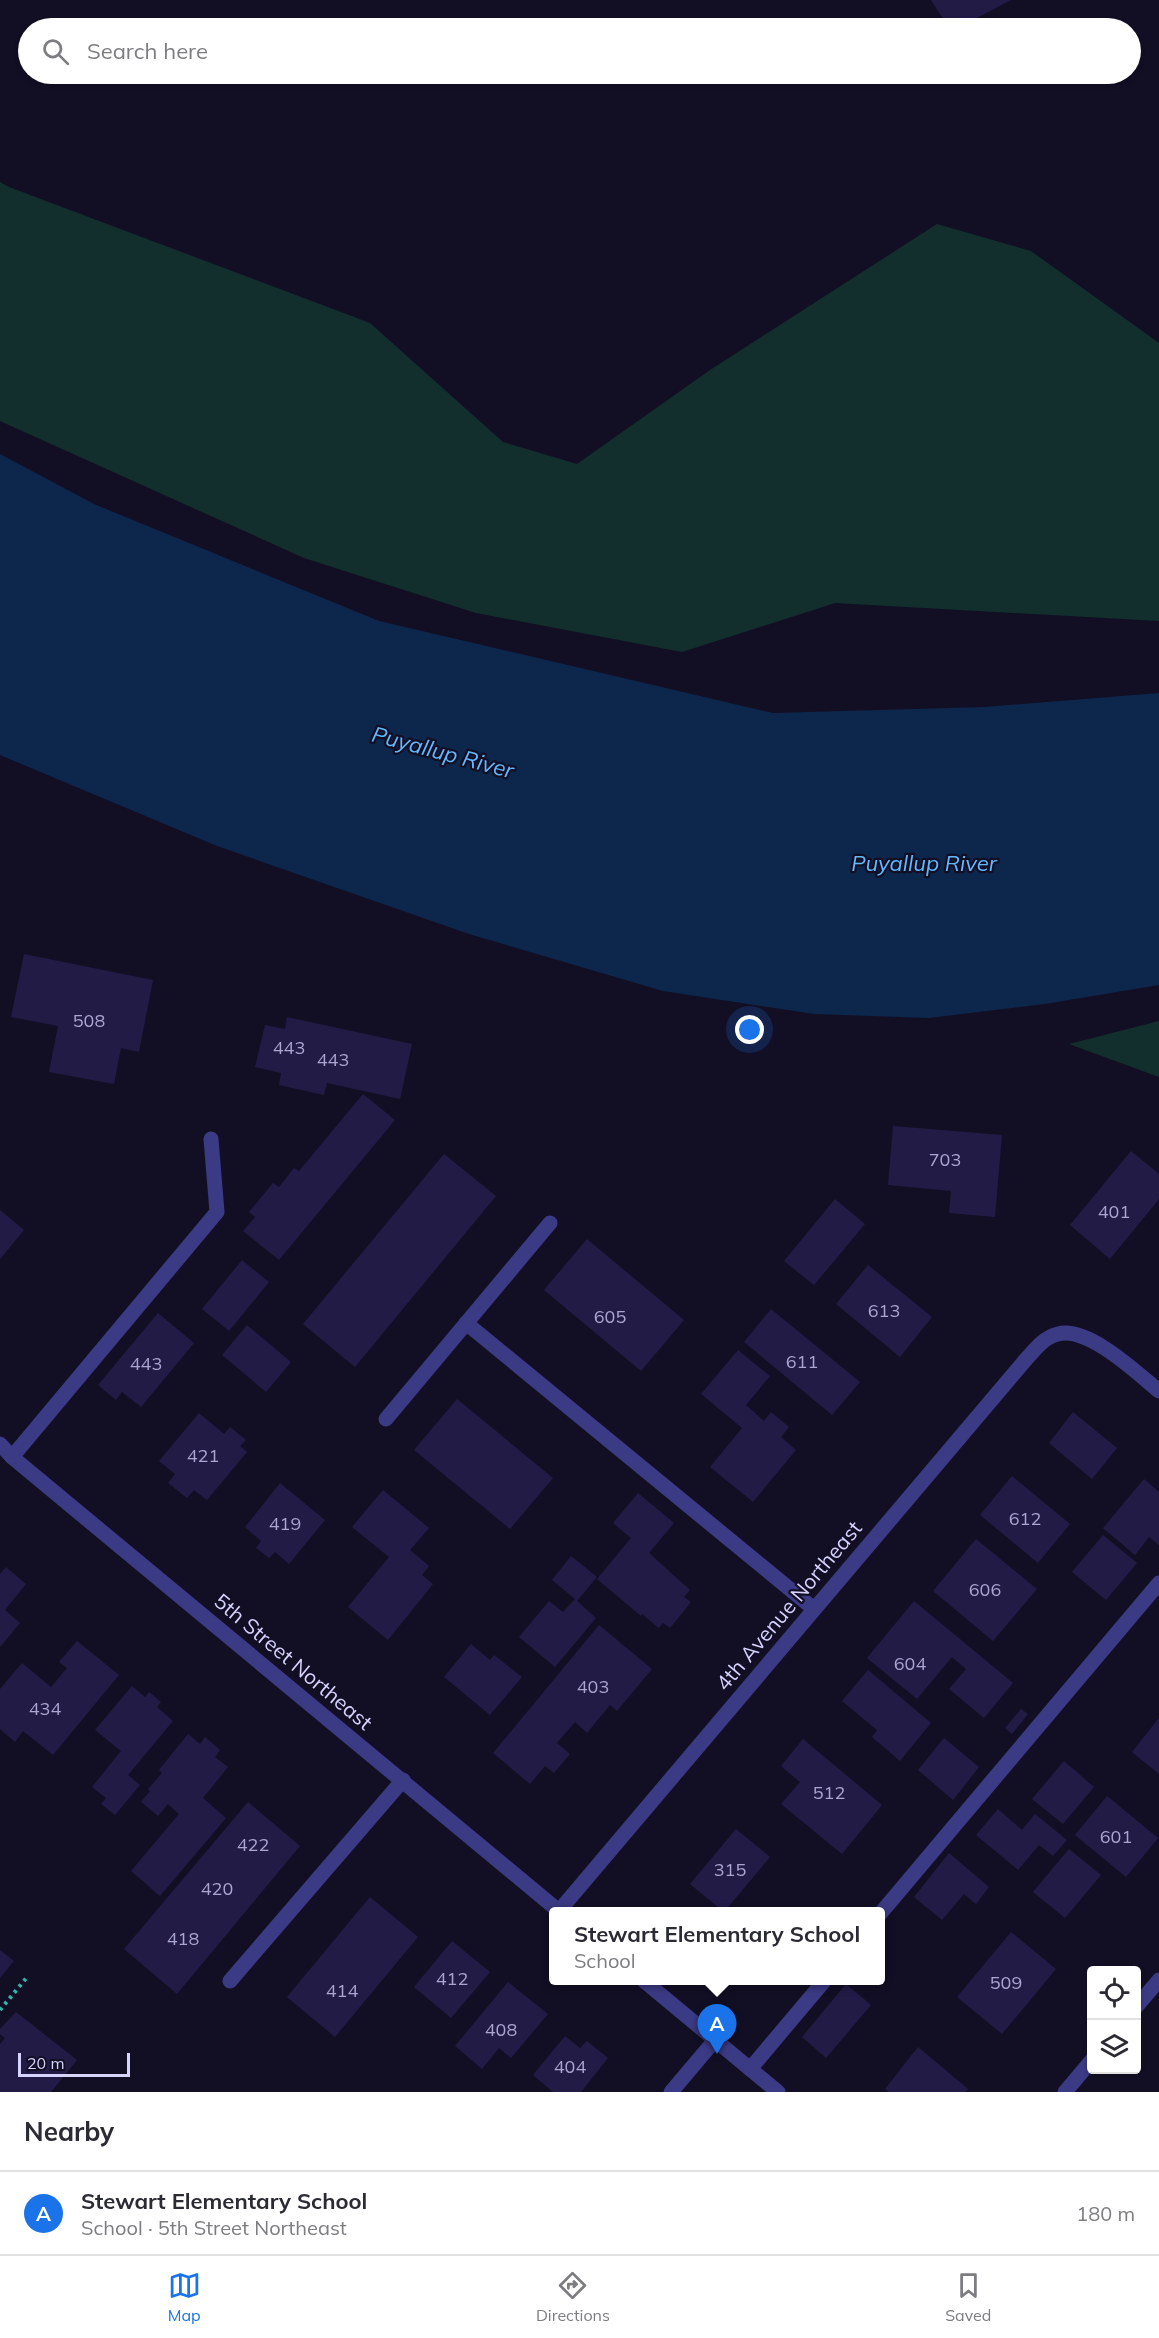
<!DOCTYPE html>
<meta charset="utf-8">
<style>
:root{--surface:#fff;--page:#f7f7f7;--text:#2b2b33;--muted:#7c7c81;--line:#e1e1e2;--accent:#1a73e8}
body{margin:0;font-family:Mulish,sans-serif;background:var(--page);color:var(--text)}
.controls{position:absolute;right:18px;bottom:18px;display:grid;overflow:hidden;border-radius:6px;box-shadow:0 2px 4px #0004}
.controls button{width:54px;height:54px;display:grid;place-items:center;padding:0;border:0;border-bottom:2px solid var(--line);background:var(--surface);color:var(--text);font:30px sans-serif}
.scale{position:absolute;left:18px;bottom:15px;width:112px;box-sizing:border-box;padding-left:6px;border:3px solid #d7d3ff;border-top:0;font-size:16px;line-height:21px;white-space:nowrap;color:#d7d3ff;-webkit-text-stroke:4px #120f25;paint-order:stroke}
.you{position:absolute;left:750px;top:1030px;width:21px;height:21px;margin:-15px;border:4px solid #fff;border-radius:50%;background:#1a73e8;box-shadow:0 0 0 9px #1a73e833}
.badge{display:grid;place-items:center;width:39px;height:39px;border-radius:50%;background:var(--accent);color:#fff;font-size:20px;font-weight:700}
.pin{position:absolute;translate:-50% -50px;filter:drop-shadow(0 2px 3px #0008)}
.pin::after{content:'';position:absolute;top:32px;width:21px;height:18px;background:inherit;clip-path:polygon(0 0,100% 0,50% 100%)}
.popup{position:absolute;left:549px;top:1907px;width:336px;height:78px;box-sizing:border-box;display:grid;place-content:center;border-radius:6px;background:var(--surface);filter:drop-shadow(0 2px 4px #0005);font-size:20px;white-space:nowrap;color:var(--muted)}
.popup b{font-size:22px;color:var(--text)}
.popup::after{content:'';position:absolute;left:50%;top:100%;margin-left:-12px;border:12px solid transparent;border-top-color:var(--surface)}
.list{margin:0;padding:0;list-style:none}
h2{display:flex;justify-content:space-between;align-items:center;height:78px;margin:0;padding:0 24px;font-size:26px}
h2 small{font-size:20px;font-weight:400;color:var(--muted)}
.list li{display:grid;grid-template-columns:39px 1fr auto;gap:18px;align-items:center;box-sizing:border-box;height:84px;padding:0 24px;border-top:2px solid var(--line)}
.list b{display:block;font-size:22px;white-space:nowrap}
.list p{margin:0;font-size:20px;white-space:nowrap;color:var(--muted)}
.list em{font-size:20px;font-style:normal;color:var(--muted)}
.icon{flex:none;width:33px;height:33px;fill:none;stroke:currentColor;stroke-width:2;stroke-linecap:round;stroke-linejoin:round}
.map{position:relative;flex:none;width:1159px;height:2092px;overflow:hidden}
.search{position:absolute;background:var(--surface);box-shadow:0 2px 4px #0004;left:18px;right:18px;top:18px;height:66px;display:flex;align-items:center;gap:15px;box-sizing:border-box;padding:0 21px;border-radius:33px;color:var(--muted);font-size:22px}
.sheet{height:162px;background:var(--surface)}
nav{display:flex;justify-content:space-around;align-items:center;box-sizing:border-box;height:84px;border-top:2px solid var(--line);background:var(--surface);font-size:16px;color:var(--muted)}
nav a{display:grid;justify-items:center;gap:3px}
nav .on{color:var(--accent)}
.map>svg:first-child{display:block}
.green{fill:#122f2d}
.water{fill:#0d264b}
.building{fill:#221b46}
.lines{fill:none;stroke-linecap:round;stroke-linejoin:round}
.path{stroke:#2fb6ab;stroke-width:4;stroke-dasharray:3 4.5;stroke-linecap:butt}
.minor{stroke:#3b3a84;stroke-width:15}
.labels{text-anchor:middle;stroke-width:4.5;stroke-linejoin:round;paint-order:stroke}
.number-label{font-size:18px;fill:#aaa5d1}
.street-label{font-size:21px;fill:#d7d3ff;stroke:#120f25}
.water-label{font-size:22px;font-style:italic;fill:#61b9ff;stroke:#120f25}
</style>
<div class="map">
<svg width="1159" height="2092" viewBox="0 0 1159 2092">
<rect width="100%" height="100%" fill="#120f25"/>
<g class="green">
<polygon points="0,182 9,187 370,323 503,442 577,464 710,370 937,224 1031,251 1159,343 1159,621 835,603 682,652 476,613 304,558 0,421"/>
<polygon points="1159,1021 1159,1077 1069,1044"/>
</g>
<polygon class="water" points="0,454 94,504 379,621 773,713 984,707 1159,693 1159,985 1045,1004 929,1018 814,1014 663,991 469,934 217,846 0,755"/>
<g class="building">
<polygon points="931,0 1011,0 958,28 949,28"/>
<polygon points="24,954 153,980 139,1052 121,1048 114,1084 49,1072 58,1026 11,1017"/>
<polygon points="287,1017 412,1044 400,1099 327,1083 324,1095 279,1085 281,1073 255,1067 265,1025 285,1029"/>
<polygon points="363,1094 395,1120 279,1260 243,1231 255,1217 249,1212 273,1183 279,1187 294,1168 299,1171"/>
<polygon points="893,1126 1002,1135 995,1217 949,1213 951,1191 888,1185"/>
<polygon points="1131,1151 1159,1174 1159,1199 1110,1259 1070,1225"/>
<polygon points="444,1154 496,1196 355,1367 303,1324"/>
<polygon points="835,1199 865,1224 814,1285 784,1261"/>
<polygon points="0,1210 24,1230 0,1259"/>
<polygon points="587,1239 684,1320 641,1371 544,1290"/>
<polygon points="242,1260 269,1282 229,1331 202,1309"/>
<polygon points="868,1265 932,1317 900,1357 836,1304"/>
<polygon points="771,1309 860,1382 832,1415 744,1342"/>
<polygon points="158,1313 194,1343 141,1407 122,1392 116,1400 98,1385"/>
<polygon points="247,1325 291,1362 266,1392 222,1355"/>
<polygon points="738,1350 770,1376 746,1405 764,1421 771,1412 789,1427 781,1437 796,1450 753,1502 710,1467 742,1428 701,1394"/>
<polygon points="457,1399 553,1478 510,1529 414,1450"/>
<polygon points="1073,1412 1117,1448 1092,1479 1049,1443"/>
<polygon points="199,1413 224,1434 230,1427 246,1440 240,1446 247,1452 207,1500 194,1490 187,1498 168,1483 175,1474 159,1461"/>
<polygon points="1012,1476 1070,1524 1038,1563 980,1515"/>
<polygon points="1144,1479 1159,1492 1159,1545 1149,1537 1135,1555 1103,1528"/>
<polygon points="280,1483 325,1520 289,1564 275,1552 269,1558 256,1548 261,1541 245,1527"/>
<polygon points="383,1490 429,1528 410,1550 429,1566 422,1575 433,1584 388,1640 348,1607 389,1557 352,1527"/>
<polygon points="638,1493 674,1523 649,1553 690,1590 684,1597 691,1602 670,1628 663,1623 659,1628 642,1614 641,1616 597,1579 631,1538 613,1523"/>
<polygon points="1103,1535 1137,1563 1106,1600 1072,1572"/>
<polygon points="976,1539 1037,1589 993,1641 933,1591"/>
<polygon points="571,1556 597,1577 577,1601 596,1618 555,1667 519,1637 549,1601 563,1612 575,1599 552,1580"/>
<polygon points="6,1567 26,1584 5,1610 20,1623 0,1647 0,1574"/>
<polygon points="914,1601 1013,1683 984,1718 949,1689 966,1669 952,1657 917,1699 867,1658"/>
<polygon points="599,1625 652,1669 617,1711 610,1705 587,1733 575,1722 557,1743 570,1754 554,1773 545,1766 530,1784 493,1753"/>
<polygon points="77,1641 119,1675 53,1755 23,1731 15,1742 0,1729 0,1689 22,1663 51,1687 67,1668 59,1662"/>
<polygon points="471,1644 490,1660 494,1655 522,1677 490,1715 444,1677"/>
<polygon points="868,1670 931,1723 900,1761 872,1737 877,1730 842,1701"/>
<polygon points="132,1686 145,1697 149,1692 161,1702 157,1707 173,1721 128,1775 140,1785 115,1815 101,1804 106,1798 92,1787 121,1751 95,1730"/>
<polygon points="1021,1709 1028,1714 1012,1734 1005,1728"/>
<polygon points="1159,1718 1159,1774 1132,1752"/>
<polygon points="188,1734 200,1744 205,1737 220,1750 215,1757 228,1767 203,1798 226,1818 160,1896 131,1871 179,1814 168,1804 158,1816 141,1802 150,1791 148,1789 162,1773 159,1770"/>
<polygon points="944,1738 979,1767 953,1800 918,1770"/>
<polygon points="803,1739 882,1805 842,1854 781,1804 800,1782 781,1766"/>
<polygon points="1064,1761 1094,1787 1063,1824 1032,1799"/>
<polygon points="1107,1796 1158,1838 1126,1877 1075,1835"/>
<polygon points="248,1802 300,1846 177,1994 124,1949"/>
<polygon points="998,1809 1022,1830 1035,1814 1067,1840 1053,1856 1039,1845 1018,1870 976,1835"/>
<polygon points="736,1829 770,1857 724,1912 690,1884"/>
<polygon points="1069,1849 1101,1875 1065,1918 1033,1892"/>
<polygon points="949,1853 989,1887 976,1904 964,1894 942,1920 914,1897"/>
<polygon points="370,1897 418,1937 335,2037 287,1997"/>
<polygon points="1011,1932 1056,1969 1002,2034 957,1997"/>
<polygon points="452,1941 490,1972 451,2018 414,1987"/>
<polygon points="0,1950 14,1961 0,1978"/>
<polygon points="508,1982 548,2014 511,2058 499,2048 482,2069 455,2046"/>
<polygon points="846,1984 871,2005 826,2058 802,2037"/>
<polygon points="16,2012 77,2060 51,2092 0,2092 0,2044 5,2038 0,2034 0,2029"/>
<polygon points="565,2036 580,2048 587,2041 608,2058 581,2092 553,2092 533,2075"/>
<polygon points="918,2047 968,2089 965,2092 889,2092 885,2089"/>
</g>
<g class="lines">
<polyline class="path" points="0,2010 28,1976"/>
<g class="minor">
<polyline points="466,1323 814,1609"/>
<polyline points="386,1419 550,1223"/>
<polyline points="0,1444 12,1457 560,1912"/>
<polyline points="12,1457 217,1212 211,1139"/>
<path d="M559 1911 1022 1364C1032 1353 1043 1337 1058 1334 1088 1326 1137 1373 1159 1391"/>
<polyline points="880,1914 1159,1583"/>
<polyline points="643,1980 778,2092"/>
<polyline points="230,1981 403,1780"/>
<polyline points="1136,2007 1159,1980"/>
<polyline points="750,2069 825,1980"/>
<polyline points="671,2092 715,2040"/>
<polyline points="1065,2092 1092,2060"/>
</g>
</g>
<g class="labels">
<g class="number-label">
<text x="89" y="1027">508</text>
<text x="289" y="1054">443</text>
<text x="333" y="1066">443</text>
<text x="945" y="1166">703</text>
<text x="1114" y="1218">401</text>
<text x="884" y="1317">613</text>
<text x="610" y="1323">605</text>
<text x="802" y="1368">611</text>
<text x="146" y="1370">443</text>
<text x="203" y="1462">421</text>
<text x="1025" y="1525">612</text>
<text x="285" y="1530">419</text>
<text x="985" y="1596">606</text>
<text x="910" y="1670">604</text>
<text x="593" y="1693">403</text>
<text x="45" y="1715">434</text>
<text x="829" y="1799">512</text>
<text x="1116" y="1843">601</text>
<text x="253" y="1851">422</text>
<text x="730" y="1876">315</text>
<text x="217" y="1895">420</text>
<text x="183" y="1945">418</text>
<text x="452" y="1985">412</text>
<text x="1006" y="1989">509</text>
<text x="342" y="1997">414</text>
<text x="501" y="2036">408</text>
<text x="570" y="2073">404</text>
</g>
<g class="street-label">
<text transform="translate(789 1606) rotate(-50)" y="7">4th Avenue Northeast</text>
<text transform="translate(293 1662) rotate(40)" y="7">5th Street Northeast</text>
</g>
<g class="water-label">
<text transform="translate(443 752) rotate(15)" y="8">Puyallup River</text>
<text x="924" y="871">Puyallup River</text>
</g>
</g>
</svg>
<div class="controls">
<button><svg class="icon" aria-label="locate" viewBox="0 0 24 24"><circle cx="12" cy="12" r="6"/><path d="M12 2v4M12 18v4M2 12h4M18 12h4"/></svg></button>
<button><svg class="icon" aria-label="layers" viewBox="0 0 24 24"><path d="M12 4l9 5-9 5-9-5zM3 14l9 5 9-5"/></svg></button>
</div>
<div class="scale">20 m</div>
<div class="you"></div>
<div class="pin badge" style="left:717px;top:2054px">A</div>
<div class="popup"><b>Stewart Elementary School</b>School</div>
<div class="search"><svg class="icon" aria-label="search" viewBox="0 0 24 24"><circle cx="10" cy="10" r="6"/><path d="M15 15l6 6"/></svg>Search here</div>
</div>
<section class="sheet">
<h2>Nearby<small></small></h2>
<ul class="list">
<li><span class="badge">A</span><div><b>Stewart Elementary School</b><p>School · 5th Street Northeast</p></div><em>180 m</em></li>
</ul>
</section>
<nav>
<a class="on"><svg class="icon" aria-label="map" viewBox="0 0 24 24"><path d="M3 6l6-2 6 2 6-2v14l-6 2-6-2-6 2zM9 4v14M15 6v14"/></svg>Map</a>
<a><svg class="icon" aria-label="directions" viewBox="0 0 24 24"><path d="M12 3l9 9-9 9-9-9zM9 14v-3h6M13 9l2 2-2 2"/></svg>Directions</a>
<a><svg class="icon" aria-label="saved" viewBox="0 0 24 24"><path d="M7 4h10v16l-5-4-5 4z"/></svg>Saved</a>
</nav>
